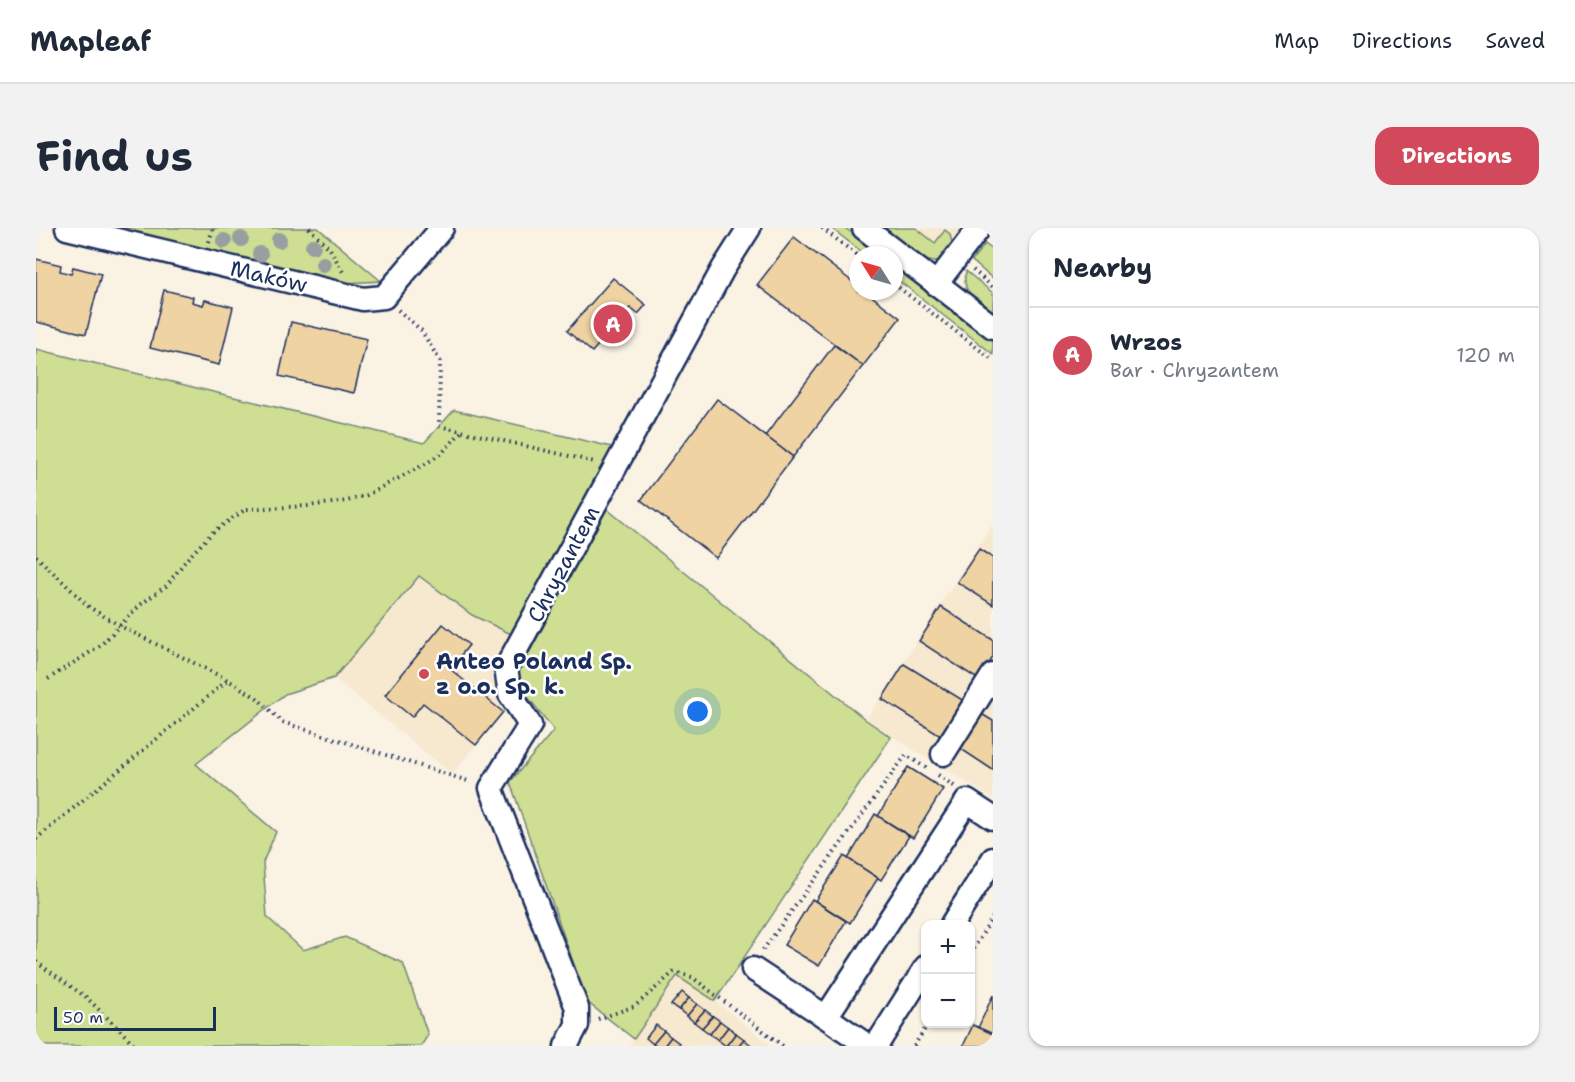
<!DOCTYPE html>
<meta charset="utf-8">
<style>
:root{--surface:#fff;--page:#f2f2f3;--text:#1f2937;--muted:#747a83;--line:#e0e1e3;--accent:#d1495b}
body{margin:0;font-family:"Shantell Sans",sans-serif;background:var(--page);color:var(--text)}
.controls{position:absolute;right:18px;bottom:18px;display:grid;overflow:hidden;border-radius:12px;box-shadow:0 2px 4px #0004}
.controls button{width:54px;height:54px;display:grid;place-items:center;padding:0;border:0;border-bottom:2px solid var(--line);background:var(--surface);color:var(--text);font:30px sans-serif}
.compass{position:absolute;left:813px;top:18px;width:54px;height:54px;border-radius:50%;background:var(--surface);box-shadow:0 2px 4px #0004;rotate:307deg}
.scale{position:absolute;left:18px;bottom:15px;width:162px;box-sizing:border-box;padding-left:6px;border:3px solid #1b2f5e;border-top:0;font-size:16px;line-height:21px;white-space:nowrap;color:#1b2f5e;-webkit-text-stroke:4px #fff;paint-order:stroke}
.you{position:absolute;left:662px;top:484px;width:21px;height:21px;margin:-15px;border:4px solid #fff;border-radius:50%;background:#1a73e8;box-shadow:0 0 0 9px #1a73e833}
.badge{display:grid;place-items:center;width:39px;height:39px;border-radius:50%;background:var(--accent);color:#fff;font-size:20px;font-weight:700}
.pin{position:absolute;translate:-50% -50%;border:3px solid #fff;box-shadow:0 2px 6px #0006}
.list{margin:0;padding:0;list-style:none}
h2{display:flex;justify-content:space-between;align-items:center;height:78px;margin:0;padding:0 24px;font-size:26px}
h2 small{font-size:20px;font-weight:400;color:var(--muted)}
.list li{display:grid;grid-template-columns:39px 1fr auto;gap:18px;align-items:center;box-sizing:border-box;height:96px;padding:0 24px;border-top:2px solid var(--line)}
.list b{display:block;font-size:22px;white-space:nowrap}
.list p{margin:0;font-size:20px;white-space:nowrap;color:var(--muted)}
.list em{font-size:20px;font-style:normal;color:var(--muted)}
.map{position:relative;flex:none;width:957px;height:818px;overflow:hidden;border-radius:18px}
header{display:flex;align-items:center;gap:36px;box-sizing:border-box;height:84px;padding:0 30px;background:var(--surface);border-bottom:2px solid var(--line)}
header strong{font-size:28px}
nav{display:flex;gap:33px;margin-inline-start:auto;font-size:21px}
.intro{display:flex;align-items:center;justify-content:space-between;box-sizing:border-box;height:144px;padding:0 36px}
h1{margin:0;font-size:42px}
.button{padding:15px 27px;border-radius:18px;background:var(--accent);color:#fff;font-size:21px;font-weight:700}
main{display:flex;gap:36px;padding:0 36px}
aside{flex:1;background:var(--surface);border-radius:18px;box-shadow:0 2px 4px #0004}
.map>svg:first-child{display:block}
.built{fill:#f7e9d0}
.green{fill:#cede92;stroke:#748678;stroke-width:1.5}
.building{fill:#efd3a3;stroke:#1b2f5e;stroke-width:1.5}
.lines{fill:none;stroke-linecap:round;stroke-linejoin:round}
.minor-casing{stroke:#1b2f5e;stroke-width:27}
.path{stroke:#1b2f5e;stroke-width:4;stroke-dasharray:1.5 4.5;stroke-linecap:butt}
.minor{stroke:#fff;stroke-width:22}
.tree{fill:#989fa1}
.poi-dot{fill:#d1495b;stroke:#fff;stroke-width:2}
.labels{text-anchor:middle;stroke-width:5;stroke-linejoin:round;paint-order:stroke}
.street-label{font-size:22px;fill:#1b2f5e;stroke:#fff}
.poi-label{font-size:22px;font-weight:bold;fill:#1b2f5e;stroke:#fff;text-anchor:start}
</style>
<header>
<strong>Mapleaf</strong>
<nav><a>Map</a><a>Directions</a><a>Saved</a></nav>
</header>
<div class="intro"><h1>Find us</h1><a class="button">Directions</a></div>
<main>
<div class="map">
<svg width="957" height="818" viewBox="0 0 957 818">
<rect width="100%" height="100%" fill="#faf2e3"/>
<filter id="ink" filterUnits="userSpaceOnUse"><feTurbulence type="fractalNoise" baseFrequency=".0167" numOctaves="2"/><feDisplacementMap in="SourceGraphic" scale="12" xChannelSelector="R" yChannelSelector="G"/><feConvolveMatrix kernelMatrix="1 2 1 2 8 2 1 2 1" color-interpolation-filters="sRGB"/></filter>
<g filter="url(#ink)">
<g class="built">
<polygon points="880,0 927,0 920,11 909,2 899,15"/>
<polygon points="957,295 957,571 830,492"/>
<polygon points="383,348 436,387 479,408 458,442 474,475 416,546 298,450"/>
<polygon points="641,748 679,773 736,818 593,818"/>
</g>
<g class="green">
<polygon points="78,0 282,0 345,53 308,55"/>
<polygon points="795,0 809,0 845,27 830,27"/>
<polygon points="842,0 880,0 899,15 909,2 914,6 917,18 904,32 898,34 884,31"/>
<polygon points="949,16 957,22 957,51 936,33"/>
<polygon points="858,37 957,112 957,126 858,49"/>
<path d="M930 43 957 65V88C942 75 924 65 930 43Z"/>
<polygon points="0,121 388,215 418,182 580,220 479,408 436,387 383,348 298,450 249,466 160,536 240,604 227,634 231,689 267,722 309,709 367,735 392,807 385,818 0,818"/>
<polygon points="571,281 830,492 855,509 679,773 641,748 598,811 551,774 474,554 518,502 491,468 480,449"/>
</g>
<g class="building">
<polygon points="758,9 822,58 822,63 829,63 864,90 827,138 721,57"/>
<polygon points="0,31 25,37 24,43 35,46 37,39 65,46 50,106 0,94"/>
<polygon points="577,50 610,77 602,86 594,80 590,84 596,90 574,116 568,110 556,124 531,103"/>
<polygon points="128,62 157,69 156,74 167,77 169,72 197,79 183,137 114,120"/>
<polygon points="255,94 331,111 318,165 243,148"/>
<polygon points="798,117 827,138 757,229 729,208"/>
<polygon points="681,171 757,229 680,330 605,272"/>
<polygon points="943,321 957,330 957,377 921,354"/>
<polygon points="905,379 957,412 957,429 943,452 883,413"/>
<polygon points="407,396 433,417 414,441 467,484 440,517 387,475 376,489 349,467"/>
<polygon points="868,436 928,473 906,509 846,471"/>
<polygon points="944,485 957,493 957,542 922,519"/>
<polygon points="872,539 907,561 877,610 842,588"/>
<polygon points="839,586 873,608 845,652 812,631"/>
<polygon points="808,628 842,650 814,695 779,673"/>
<polygon points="776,671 810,693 783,738 748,717"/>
<polygon points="646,764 653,770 643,782 635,777"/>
<polygon points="957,767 957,806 942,800"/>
<polygon points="653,770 661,776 651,788 643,782"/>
<polygon points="661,776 669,782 658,794 651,788"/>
<polygon points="669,782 677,788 666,800 658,794"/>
<polygon points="677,788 684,793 674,806 666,800"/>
<polygon points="684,793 692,799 682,812 674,806"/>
<polygon points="620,797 628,803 617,816 610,810"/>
<polygon points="937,797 957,806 957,818 927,818"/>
<polygon points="692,799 700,805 690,818 682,812"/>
<polygon points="628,803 635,809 628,818 620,818 617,816"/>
<polygon points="700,805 708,811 702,818 690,818"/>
<polygon points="635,809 643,815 641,818 628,818"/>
<polygon points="708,811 715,817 714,818 702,818"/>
</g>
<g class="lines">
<g class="minor-casing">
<g id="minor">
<polyline points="31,0 327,71 348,69 406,0"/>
<polyline points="828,0 957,99"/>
<polyline points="900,56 943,0"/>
<polyline points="907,526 957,447"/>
<polyline points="916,696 957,631"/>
<polyline points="717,741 790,789 931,573 957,590"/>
<polyline points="790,789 832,818"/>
<polyline points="530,818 541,797 541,780 455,560 494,497 474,466 470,440 687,41 713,0"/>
<polyline points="840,818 890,739"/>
</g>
</g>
<g class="path">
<polyline points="273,0 294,21 307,44"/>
<polyline points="786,0 822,28"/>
<polyline points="173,14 177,0"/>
<polyline points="937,42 957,59"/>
<polyline points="858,56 957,132"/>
<polyline points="362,82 385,102 404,133 403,198 559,234"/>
<polyline points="0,328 53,379 84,398 192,452 221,470 246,494 435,554"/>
<polyline points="12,451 64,418 104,377 130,358 152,330 178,303 210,281 272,278 311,273 331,267 391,235 407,224 426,203"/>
<polyline points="902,547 918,558"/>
<polyline points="0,611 192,452"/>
<polyline points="727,722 870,527 890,540"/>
<polyline points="934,726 957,689"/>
<polyline points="0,734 50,769 100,818"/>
<polyline points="562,791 599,778 638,744 656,749 747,818"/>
<polyline points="878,818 892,796"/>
</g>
<use href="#minor" class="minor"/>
</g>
<g class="tree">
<circle cx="205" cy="11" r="8"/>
<circle cx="243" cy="12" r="8"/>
<circle cx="188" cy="13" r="8"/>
<circle cx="277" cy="18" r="8"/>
<circle cx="224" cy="26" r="8"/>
<circle cx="287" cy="36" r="8"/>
</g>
</g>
<circle class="poi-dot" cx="388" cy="446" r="6"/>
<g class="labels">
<g class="street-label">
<text transform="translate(233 48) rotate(13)" y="8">Maków</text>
<text transform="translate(527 336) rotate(-62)" y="8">Chryzantem</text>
</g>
<g class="poi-label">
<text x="400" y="441">Anteo Poland Sp.<tspan x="400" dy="25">z o.o. Sp. k.</tspan></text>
</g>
</g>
</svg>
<div class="controls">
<button>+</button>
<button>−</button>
</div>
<svg class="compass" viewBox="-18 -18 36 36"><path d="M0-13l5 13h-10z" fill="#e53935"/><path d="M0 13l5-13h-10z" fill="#747a83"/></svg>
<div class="scale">50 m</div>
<div class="you"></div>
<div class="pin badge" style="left:577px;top:96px">A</div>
</div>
<aside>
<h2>Nearby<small></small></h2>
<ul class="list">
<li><span class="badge">A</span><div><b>Wrzos</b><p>Bar · Chryzantem</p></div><em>120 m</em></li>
</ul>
</aside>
</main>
